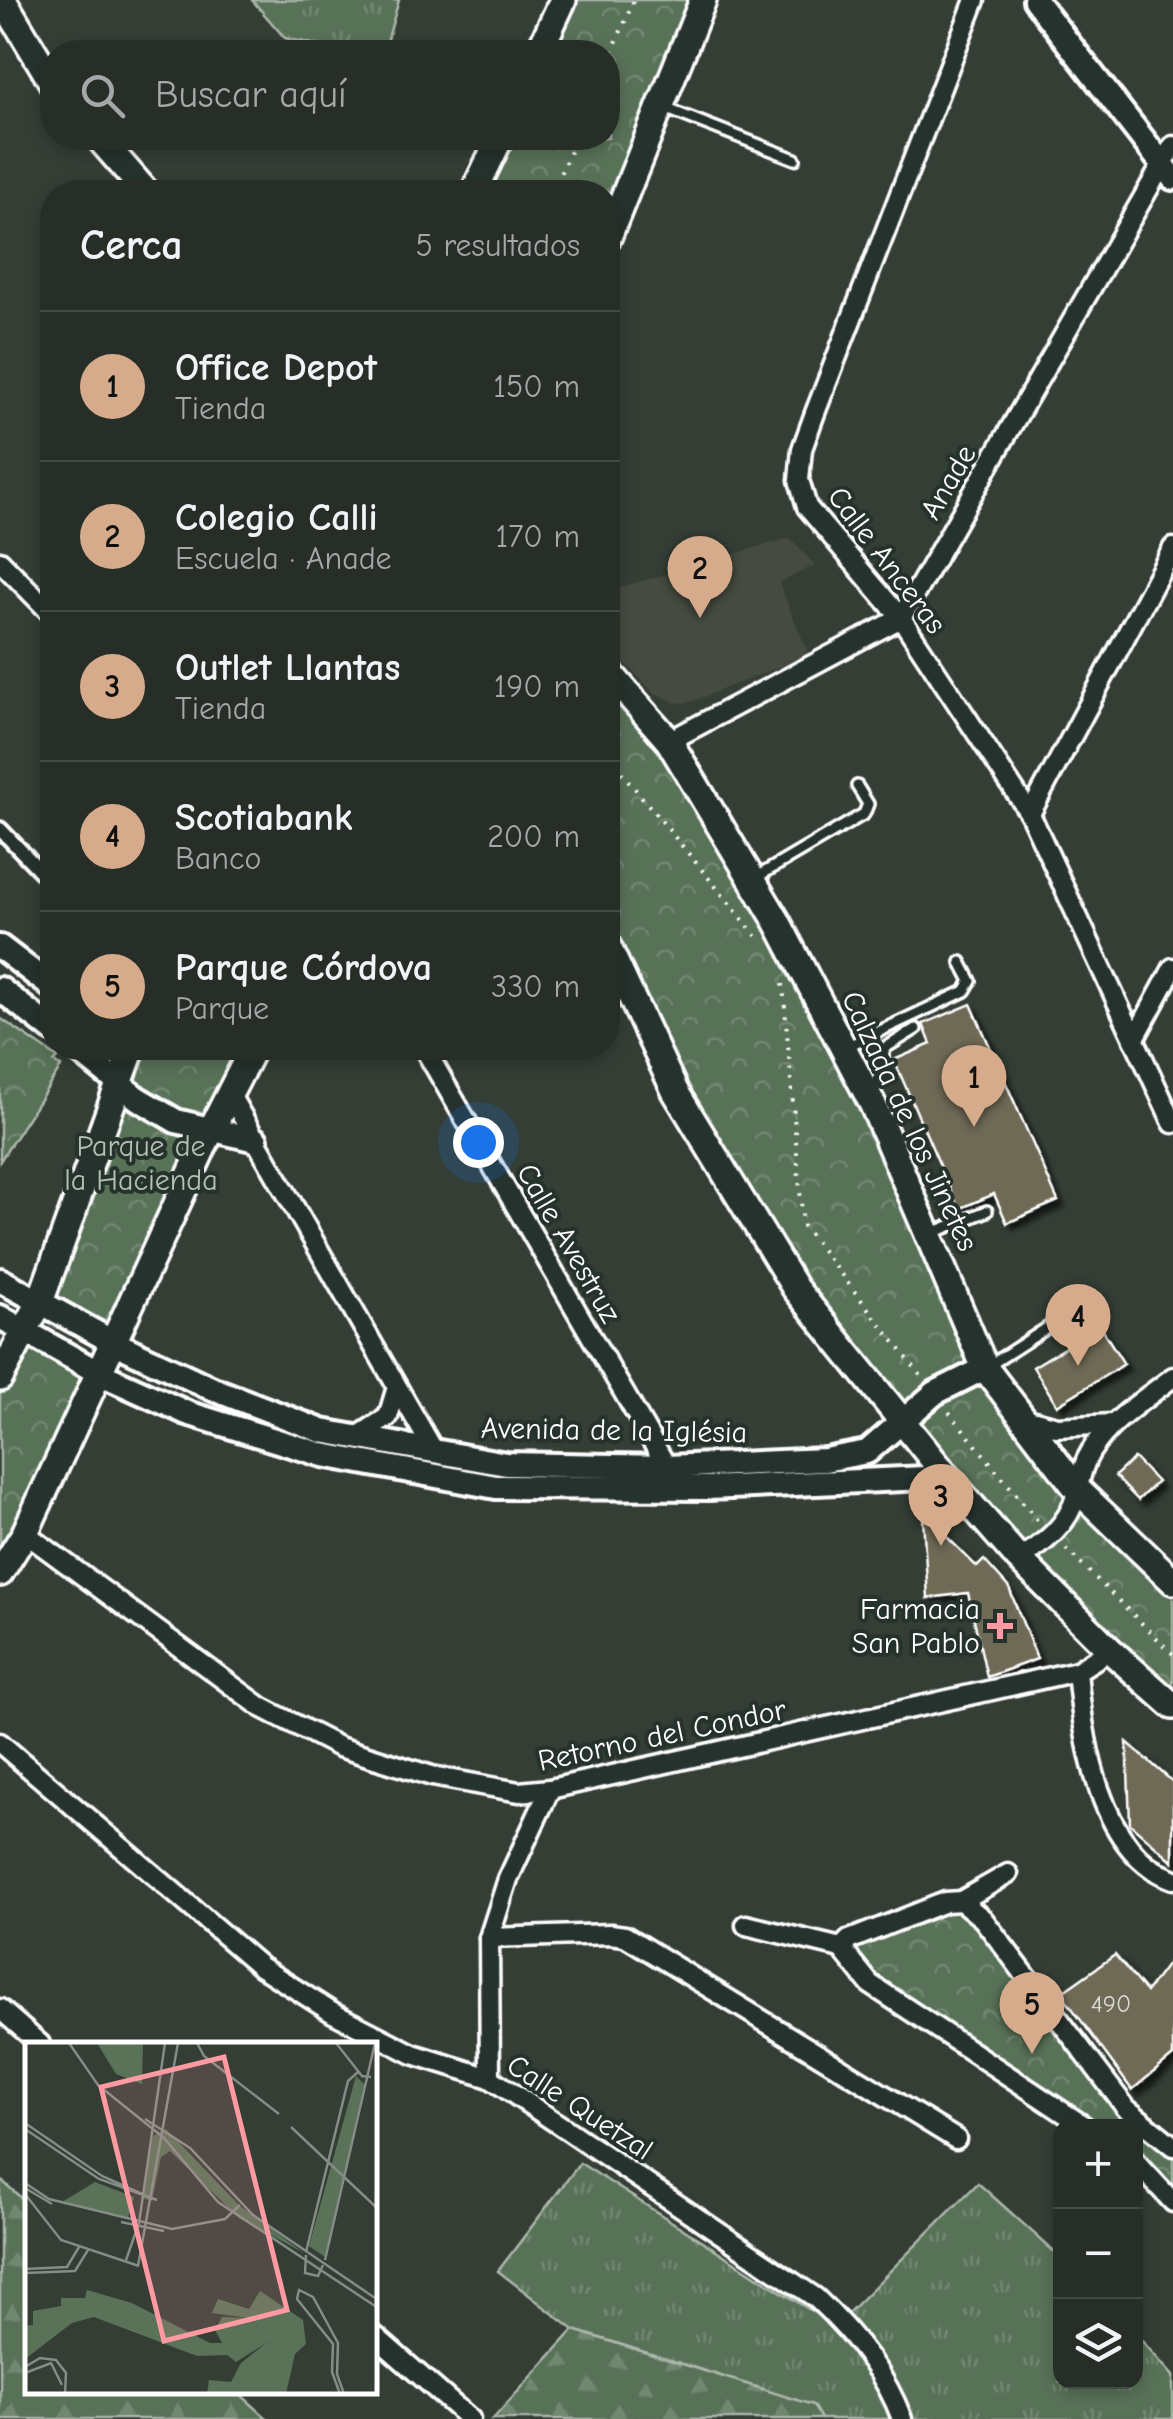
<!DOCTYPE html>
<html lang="es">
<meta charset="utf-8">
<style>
:root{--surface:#272e28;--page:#333a34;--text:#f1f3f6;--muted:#a4a8a8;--line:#434a45;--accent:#d6ab8b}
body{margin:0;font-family:"Comic Neue",sans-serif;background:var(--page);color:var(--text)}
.controls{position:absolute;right:30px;bottom:30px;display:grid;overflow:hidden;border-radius:20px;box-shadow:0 5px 15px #0003}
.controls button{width:90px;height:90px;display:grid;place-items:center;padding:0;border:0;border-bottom:2px solid var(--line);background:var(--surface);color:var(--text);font:50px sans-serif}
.you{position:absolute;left:478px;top:1142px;width:35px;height:35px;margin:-25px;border:8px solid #fff;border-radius:50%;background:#1a73e8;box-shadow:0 0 0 15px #1a73e833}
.badge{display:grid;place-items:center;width:65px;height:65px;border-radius:50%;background:var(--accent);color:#111;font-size:32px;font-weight:700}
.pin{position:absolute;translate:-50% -82px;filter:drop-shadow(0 2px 5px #0008)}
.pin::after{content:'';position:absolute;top:52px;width:35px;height:30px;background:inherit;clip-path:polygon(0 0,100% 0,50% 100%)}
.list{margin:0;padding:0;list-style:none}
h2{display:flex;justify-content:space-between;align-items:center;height:130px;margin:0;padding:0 40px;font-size:42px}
h2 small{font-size:32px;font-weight:400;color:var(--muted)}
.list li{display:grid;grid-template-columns:65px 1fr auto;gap:30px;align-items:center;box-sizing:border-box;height:150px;padding:0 40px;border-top:2px solid var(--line)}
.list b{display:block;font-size:38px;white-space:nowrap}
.list p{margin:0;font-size:32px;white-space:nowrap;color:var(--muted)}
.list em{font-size:32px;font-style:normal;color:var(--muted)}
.icon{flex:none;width:55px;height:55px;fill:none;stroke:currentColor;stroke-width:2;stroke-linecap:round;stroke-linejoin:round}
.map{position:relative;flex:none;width:1173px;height:2419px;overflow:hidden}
.search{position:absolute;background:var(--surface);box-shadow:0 5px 15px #0003;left:40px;top:40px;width:580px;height:110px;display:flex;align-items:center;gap:25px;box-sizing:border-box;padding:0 35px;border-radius:40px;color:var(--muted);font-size:38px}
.panel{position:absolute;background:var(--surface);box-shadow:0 5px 15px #0003;left:40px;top:180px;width:580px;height:880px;border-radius:40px}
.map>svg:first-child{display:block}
.built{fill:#454b3f}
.grass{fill:url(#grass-tufts);stroke:#acb8ac;stroke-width:2.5}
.forest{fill:url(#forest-firs);stroke:#acb8ac;stroke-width:2.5}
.park{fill:url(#park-crowns);stroke:#acb8ac;stroke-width:2.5}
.building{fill:#6e6a57;stroke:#fff;stroke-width:2.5;filter:url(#shadow)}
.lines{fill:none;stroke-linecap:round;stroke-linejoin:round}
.service-casing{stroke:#fff;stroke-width:16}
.pedestrian-casing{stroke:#fff;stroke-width:20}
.minor-casing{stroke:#fff;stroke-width:25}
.tertiary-casing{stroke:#fff;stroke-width:30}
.secondary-casing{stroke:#fff;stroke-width:32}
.path{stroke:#fff;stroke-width:4;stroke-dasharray:2.5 8;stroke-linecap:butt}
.service{stroke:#26332d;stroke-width:9}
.pedestrian{stroke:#26332d;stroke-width:12}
.minor{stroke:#26332d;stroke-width:18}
.tertiary{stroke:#26332d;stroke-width:22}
.secondary{stroke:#26332d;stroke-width:25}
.poi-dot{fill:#ff9aa2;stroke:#26332d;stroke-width:4}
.labels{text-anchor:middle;stroke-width:8;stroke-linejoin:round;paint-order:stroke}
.number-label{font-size:25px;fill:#dbdad5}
.street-label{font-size:30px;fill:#fff;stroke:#26332d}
.park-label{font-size:30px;fill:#b4c0b4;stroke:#26332d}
.poi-label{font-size:30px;fill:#fff;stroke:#26332d;text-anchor:end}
.inset-road{fill:none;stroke:#858b86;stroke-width:2.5}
.view{fill:#ff9aa2;fill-opacity:0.15;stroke:#ff9aa2;stroke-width:5}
.inset-edge{fill:none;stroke:#fff;stroke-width:5}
</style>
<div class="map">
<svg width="1173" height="2419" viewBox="0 0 1173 2419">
<defs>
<pattern id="grass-tufts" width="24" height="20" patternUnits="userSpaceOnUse" patternTransform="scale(2.5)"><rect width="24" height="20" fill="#597258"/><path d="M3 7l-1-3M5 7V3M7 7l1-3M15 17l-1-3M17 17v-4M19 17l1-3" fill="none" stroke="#728771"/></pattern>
<pattern id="forest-firs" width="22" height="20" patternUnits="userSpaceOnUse" patternTransform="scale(2.5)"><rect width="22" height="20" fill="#597258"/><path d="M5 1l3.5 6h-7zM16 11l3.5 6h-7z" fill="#728771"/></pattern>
<pattern id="park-crowns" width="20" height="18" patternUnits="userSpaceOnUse" patternTransform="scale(2.5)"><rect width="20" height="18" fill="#597258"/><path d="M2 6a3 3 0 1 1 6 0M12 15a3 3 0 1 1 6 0" fill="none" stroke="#728771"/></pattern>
<filter id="shadow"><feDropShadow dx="6" dy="6" stdDeviation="2.5" flood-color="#0009"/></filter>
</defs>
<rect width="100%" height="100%" fill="#343e35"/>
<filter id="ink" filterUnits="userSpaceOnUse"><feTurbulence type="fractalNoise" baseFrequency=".01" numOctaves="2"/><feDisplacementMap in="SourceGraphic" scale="20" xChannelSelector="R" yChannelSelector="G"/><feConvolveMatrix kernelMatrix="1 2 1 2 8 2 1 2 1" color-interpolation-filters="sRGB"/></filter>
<g filter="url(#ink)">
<polygon class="built" points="789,538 815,565 779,583 809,655 691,702 676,703 652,691 608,645 608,591"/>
<g class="grass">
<polygon points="252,0 399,0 384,52 349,52 285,38"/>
<polygon points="580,2163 835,2326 978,2183 1060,2257 1060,2382 1136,2382 1136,2334 1173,2376 1173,2419 821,2419 812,2405 574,2330 498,2271"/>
</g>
<g class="forest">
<polygon points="0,2179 27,2203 28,2392 238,2392 268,2419 0,2419"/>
<polygon points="574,2330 813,2405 821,2419 493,2419"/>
</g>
<g class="park">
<polygon points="565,0 702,0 608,234 608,192 476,192 501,138 608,138 608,52 540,52"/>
<polygon points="608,676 667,743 867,1108 982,1372 1173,1586 1173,1702 1112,1647 796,1288 608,960"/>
<polygon points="0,1018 58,1058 54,1062 61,1067 0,1161"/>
<polygon points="138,1048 249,1048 209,1127 123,1081"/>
<polygon points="120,1086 204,1134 111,1338 43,1300"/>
<polygon points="27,1341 95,1376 0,1566 0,1395"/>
<polygon points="961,1903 1125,2109 1173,2148 1173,2199 1136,2159 1136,2126 1088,2126 851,1962 851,1942"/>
</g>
<g class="building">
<polygon points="971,1004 1058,1201 1007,1223 994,1194 959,1209 894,1060 931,1044 923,1024"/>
<polygon points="1100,1326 1124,1364 1057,1405 1033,1367"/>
<polygon points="1134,1458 1157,1482 1138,1500 1115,1476"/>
<polygon points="943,1516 943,1533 977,1567 984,1560 1009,1588 1037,1659 987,1677 968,1593 928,1598 923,1518"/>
<polygon points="1127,1742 1173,1782 1173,1861 1130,1824"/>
<polygon points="1115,1955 1146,1992 1173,1956 1173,2056 1132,2090 1061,1993"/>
</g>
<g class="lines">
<g class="service-casing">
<g id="service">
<polyline points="662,107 795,159"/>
<polyline points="755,878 864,814 868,804 857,786"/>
<polyline points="846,1047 965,991 971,981 961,962"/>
<polyline points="875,1093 885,1048 916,1029"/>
<polyline points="930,1234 987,1211"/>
<polyline points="987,1367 1090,1300"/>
</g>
</g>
<g class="pedestrian-casing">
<polyline id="pedestrian" points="0,829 52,883"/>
</g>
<g class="minor-casing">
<g id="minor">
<polyline points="975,0 815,413 802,449 799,480 807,507 901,618 1030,814 1173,1123"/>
<polyline points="0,561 52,614"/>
<polyline points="669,741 901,618 1173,146"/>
<polyline points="1030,814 1173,548"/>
<polyline points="1134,1040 1173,968"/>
<polyline points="424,1048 667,1467"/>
<polyline points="230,1095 434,1451"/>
<polyline points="1024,1418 1057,1427 1112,1424"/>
<polyline points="357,1437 388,1417 397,1387"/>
<polyline points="25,1533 261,1707 339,1747 432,1776 519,1792 550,1789 1077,1671 1110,1650"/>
<path d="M1019 1559C1044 1544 1068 1525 1076 1496 1080 1480 1082 1465 1091 1451 1111 1420 1144 1400 1173 1377"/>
<path d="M1077 1671C1083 1738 1099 1853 1173 1879"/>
<path d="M0 1743 261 1967 333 2013 413 2054 490 2078 816 2298C852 2332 885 2372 902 2419"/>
<polyline points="961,1901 983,1919 1126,2108 1173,2146"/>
<polyline points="746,1925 841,1948"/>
<polyline points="489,1938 610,1934 625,1936 956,2139"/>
<polyline points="841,1948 870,1984 1084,2126"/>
<polyline points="841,1948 849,1940 945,1902 961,1901 1008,1874"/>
<polyline points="0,2009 40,2044"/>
<polyline points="490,2078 489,1938 508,1879 550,1789"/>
<polyline points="1136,2162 1173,2202"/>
<polyline points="375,2336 470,2419"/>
</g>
</g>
<g class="tertiary-casing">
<g id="tertiary">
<polyline points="1035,0 1173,178"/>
<polyline points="0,947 52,987"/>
<polyline points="0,989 52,1030"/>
<polyline points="75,1048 137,1098 176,1121 256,1140"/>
<polyline points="0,1280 113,1342 213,1389 322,1431 506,1464 667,1467 825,1460 867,1452 935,1393 985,1368"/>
<polyline points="0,1317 101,1374 187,1413 323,1455 496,1487 708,1488 947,1477"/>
</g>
</g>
<g class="secondary-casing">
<g id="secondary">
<polyline points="3,0 52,82"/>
<polyline points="539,52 563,0"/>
<polyline points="99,138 146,192"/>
<polyline points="474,192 500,138"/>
<polyline points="608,237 703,0"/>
<polyline points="608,671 669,741 777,921 873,1105 985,1368 1077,1489 1173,1581"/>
<polyline points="608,947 675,1091 795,1288 947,1477 1019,1559 1110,1650 1173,1706"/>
<polyline points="0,1378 40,1302 132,1048"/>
<polyline points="0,1573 25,1533 211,1130 253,1048"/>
</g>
</g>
<g class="path">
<polyline points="608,62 634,0"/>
<polyline points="552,192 576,138"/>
<polyline points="608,756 758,938"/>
<polyline points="783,984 803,1226 922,1377"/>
<polyline points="949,1412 1038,1521"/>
<polyline points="1066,1549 1173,1654"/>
</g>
<use href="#service" class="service"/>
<use href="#pedestrian" class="pedestrian"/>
<use href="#minor" class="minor"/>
<use href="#tertiary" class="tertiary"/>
<use href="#secondary" class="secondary"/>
</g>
</g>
<path class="poi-dot" d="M995 1611h10v10h10v10h-10v10h-10v-10h-10v-10h10z"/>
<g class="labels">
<g class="number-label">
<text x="1111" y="2012">490</text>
</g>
<g class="street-label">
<text transform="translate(948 482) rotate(-60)" y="10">Anade</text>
<text transform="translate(887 560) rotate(53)" y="10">Calle Anceras</text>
<text transform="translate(910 1121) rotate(65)" y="10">Calzada de los Jinetes</text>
<text transform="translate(569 1243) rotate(60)" y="10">Calle Avestruz</text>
<text transform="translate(614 1430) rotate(1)" y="10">Avenida de la Iglésia</text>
<text transform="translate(662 1735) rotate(-12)" y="10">Retorno del Condor</text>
<text transform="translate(580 2107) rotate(33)" y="10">Calle Quetzal</text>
</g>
<g class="park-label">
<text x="141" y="1156">Parque de<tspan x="141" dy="34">la Hacienda</tspan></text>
</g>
<g class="poi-label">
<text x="980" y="1619">Farmacia<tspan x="980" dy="34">San Pablo</tspan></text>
</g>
</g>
<g transform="translate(25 2042)">
<rect width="352" height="352" fill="#343e35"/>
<path d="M72 1H118L117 42 91 32ZM235 249 278 278 281 302 270 312 261 352H182L184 338 206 340 216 321 245 298 224 276 187 271 193 257 224 267Z" fill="#597258"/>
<path d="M62 248 107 261 185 301H197L190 288 197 275 224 276 246 298 211 320 202 313 172 314 69 275 47 281 0 317V284L8 283V269L36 264V256H60Z" fill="#597258"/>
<path d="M331 34 340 43 300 215 284 204ZM141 87 215 164 279 211 214 176 145 109 136 115 127 159 117 156 128 94ZM70 140 109 155 103 176 37 160Z" fill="#597258"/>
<path class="inset-road" d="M44 1 73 43 139 96 193 160 353 266M172 1 179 14 254 72M311 1 337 34 346 35M120 77 165 106 228 173 353 258M0 81 77 134 117 152M266 85 353 167M0 87 74 137 132 158M0 141 24 157 147 187 200 177 215 163M0 146 27 162M0 152 36 198 114 224M96 180 139 189M281 210 323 39 333 30M281 213 280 231 293 234 298 223M101 218 114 181 140 1M300 218 350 1M113 224 153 1M0 227 42 225 54 205M0 231 50 229 63 208M0 325 15 316 31 318 41 331 40 352M0 331 26 321 37 343M315 352 307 330 308 302 272 257 274 248 288 255 313 301 312 332 319 352"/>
<path class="view" d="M199 15 262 268 139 299 76 45Z"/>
<rect width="352" height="352" class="inset-edge"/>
</g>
</svg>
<div class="controls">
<button>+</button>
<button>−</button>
<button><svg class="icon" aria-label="layers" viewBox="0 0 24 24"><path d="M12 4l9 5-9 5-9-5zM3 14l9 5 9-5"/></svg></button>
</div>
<div class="you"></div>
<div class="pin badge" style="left:974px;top:1127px">1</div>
<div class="pin badge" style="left:700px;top:618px">2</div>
<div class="pin badge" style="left:941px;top:1546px">3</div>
<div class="pin badge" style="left:1078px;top:1366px">4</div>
<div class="pin badge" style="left:1032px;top:2054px">5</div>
<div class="search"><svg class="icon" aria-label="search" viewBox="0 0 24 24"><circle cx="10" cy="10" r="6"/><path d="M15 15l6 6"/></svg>Buscar aquí</div>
<section class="panel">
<h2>Cerca<small>5 resultados</small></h2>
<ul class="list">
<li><span class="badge">1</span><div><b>Office Depot</b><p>Tienda</p></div><em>150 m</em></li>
<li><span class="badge">2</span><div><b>Colegio Calli</b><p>Escuela · Anade</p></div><em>170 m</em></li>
<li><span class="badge">3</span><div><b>Outlet Llantas</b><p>Tienda</p></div><em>190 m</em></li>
<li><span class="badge">4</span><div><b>Scotiabank</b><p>Banco</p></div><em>200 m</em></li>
<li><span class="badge">5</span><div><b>Parque Córdova</b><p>Parque</p></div><em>330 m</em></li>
</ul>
</section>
</div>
